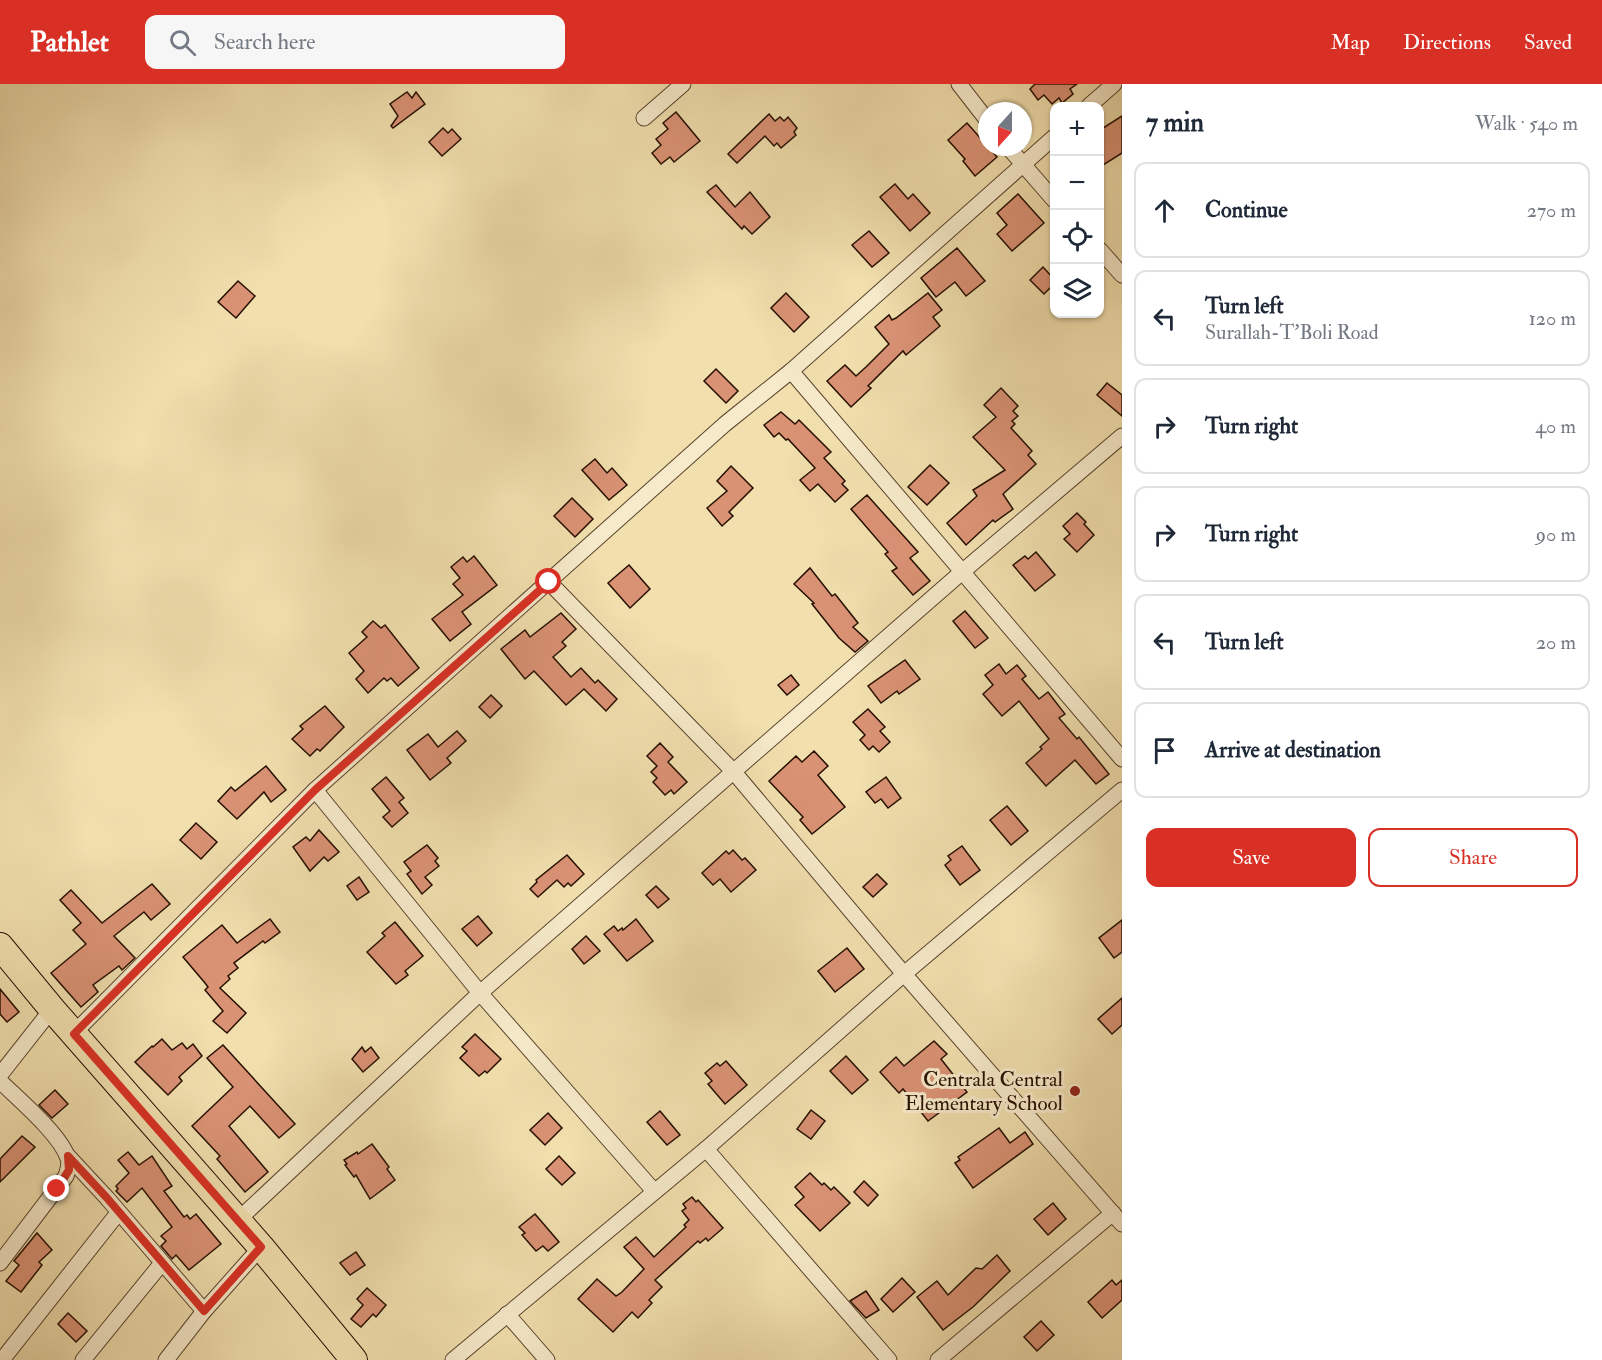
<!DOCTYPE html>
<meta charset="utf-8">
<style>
:root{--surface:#fff;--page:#f6f6f7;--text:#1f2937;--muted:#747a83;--line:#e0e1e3;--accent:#d93025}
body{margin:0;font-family:"IM FELL Double Pica",serif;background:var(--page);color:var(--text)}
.controls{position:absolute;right:18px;top:18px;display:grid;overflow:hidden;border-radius:12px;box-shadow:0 2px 4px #0004}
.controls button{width:54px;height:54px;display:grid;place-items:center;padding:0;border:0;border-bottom:2px solid var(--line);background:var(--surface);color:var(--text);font:30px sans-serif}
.compass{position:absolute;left:978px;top:18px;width:54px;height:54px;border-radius:50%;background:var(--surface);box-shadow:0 2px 4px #0004;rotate:201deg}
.stop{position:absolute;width:18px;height:18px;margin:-14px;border:4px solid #d93025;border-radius:50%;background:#fff}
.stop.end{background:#d93025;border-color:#fff;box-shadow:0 2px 6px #0008}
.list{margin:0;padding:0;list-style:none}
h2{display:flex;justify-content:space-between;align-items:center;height:78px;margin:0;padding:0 24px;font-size:26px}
h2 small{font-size:20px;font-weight:400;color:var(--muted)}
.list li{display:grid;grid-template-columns:39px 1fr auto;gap:18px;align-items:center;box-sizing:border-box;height:96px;margin:0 12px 12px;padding:0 12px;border:2px solid var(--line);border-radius:12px}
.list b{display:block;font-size:22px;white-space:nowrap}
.list p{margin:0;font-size:20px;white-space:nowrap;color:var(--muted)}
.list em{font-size:20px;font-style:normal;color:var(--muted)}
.actions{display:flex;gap:12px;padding:18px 24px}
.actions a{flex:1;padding:14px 0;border:2px solid var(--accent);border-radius:12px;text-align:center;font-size:21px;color:var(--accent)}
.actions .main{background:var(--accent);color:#fff}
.icon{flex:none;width:33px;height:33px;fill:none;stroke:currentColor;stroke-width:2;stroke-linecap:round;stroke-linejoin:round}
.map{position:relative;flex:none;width:1122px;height:1276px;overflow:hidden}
header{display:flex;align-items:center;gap:36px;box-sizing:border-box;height:84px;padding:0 30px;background:var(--accent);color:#fff}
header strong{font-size:28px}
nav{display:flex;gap:33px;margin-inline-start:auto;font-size:21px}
.search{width:420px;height:54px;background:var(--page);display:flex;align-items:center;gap:15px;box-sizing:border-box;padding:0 21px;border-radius:12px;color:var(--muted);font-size:22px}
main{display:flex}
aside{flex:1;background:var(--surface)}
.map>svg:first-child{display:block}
.building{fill:#da9275;stroke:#260f00;stroke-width:1.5}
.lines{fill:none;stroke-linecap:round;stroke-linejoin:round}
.street-casing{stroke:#59432c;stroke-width:17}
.primary-casing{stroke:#260f00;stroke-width:28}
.street{stroke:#f6eaca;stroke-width:15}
.primary{stroke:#f1dfae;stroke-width:26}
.route{stroke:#d93025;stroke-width:8}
.poi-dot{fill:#8f2418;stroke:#f6eaca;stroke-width:2}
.labels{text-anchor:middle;stroke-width:6;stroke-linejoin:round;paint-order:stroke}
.poi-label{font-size:21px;fill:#260f00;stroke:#f6eaca;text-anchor:end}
</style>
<header>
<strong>Pathlet</strong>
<div class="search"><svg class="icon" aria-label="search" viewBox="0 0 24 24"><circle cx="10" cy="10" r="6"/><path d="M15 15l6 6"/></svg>Search here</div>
<nav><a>Map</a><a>Directions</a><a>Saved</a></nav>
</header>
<main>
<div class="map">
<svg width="1122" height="1276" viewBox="0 0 1122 1276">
<rect width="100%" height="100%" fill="#f1dfae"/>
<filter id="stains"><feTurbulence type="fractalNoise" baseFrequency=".00333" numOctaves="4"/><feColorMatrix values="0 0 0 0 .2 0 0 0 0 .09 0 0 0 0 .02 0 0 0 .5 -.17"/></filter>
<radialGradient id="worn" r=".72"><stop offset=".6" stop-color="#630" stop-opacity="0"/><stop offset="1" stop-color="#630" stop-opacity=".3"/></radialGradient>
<g class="building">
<polygon points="1035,0 1077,0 1070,5 1073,10 1062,19 1059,14 1052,20 1044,11 1038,16 1030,5"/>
<polygon points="407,8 412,14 416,8 425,20 393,44 391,42 398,32 390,20"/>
<polygon points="676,28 700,57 674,78 670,73 661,80 652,69 661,61 656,55 668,45 663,39"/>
<polygon points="769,30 775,37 780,33 784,37 788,33 797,44 794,48 796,51 781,64 777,59 774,62 765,52 737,79 728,70"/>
<polygon points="1122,32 1122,69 1100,83 1100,46"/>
<polygon points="967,39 997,73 975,92 963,77 965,75 948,56"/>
<polygon points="443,44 448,49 452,45 461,55 442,72 429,58"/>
<polygon points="895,100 908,115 913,110 930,129 910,147 880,113"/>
<polygon points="716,101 735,123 750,108 770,133 752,150 744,142 742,145 707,108"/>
<polygon points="1018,110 1044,139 1012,167 997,150 1007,141 997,129"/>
<polygon points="869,147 889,169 872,183 852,161"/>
<polygon points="957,164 985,197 966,212 955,198 936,213 921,194"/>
<polygon points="1043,183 1054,195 1054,200 1044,210 1030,196"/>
<polygon points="238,197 255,212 236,234 218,218"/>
<polygon points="786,209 809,233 794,248 771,224"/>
<polygon points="928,209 942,226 933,233 940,242 906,271 903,267 868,302 871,304 851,323 827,297 845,281 856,292 866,283 889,260 875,243 889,231 892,236 896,234"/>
<polygon points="716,285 738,307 726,319 704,297"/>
<polygon points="1107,299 1122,311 1122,332 1097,311"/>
<polygon points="1001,304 1018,322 1013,327 1018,332 1012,337 1015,340 1011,344 1032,367 1028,371 1036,380 1003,410 1013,425 995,438 993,436 966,461 947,439 977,412 973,406 1005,386 973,353 996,333 984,321"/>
<polygon points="781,328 795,340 799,336 831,368 824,374 845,397 842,400 848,406 835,418 818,400 810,407 800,396 815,384 788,355 786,356 779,349 774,353 764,341"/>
<polygon points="595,375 607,389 612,384 627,401 609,416 582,386"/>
<polygon points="930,381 949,399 927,421 908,403"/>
<polygon points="731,382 753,404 729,428 733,432 722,442 707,424 727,407 717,397"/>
<polygon points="867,411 918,468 910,474 930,497 913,511 892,487 897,484 885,470 888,468 851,425"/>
<polygon points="572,414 593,435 575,453 554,432"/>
<polygon points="1077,429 1086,438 1084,440 1094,451 1077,468 1064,455 1070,450 1063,442"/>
<polygon points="1036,468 1055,491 1035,507 1013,481 1025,472 1028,475"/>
<polygon points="474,472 497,501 462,528 471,540 450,557 432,535 463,511 453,500 460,494 451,483 463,473 467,478"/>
<polygon points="629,481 650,505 630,524 608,499"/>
<polygon points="810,484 832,512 835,510 858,539 853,543 868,557 855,568 839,554 812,520 814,519 794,500"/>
<polygon points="965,527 988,554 975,564 953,537"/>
<polygon points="561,529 576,545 562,558 566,562 553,573 571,593 581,584 595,599 598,596 617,615 606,627 584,605 566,621 534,587 525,595 501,565 525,546 530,553"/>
<polygon points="373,537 381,544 385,541 419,584 398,602 391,594 387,597 384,594 368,609 356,595 364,587 349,569 367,553 362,548"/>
<polygon points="905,576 920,595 899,610 897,607 881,619 868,602"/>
<polygon points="999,580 1006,590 1017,581 1026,592 1022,595 1039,615 1048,608 1065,630 1059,634 1077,655 1079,653 1109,690 1096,700 1075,676 1046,702 1026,679 1042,665 1040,663 1049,655 1019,617 1002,632 983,610 993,601 985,591"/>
<polygon points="791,591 799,601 787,611 778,601"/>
<polygon points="491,611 502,622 490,634 479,623"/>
<polygon points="325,622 344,643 320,667 317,665 310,672 292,655 303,645 300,642"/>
<polygon points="868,625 885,643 880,647 890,658 879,668 873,662 869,666 860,656 865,651 853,638"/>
<polygon points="457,647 466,657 447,674 451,679 430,696 407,666 428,650 438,663"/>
<polygon points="660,659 673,673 668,678 687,698 674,710 671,706 665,711 653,698 657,694 651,688 657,682 647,672"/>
<polygon points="814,667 828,682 818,691 845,723 812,750 800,736 803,733 769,697 796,672 802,678"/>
<polygon points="266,682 286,706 271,718 264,708 237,735 218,717 231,703 235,707"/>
<polygon points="386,693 404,714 399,718 408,729 392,743 383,733 390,727 372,705"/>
<polygon points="886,693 901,714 888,724 881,715 875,719 866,708"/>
<polygon points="1007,722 1028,747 1011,761 990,736"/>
<polygon points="196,739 217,758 201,775 180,756"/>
<polygon points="319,746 339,768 328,777 324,773 310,787 293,763 306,753 310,757"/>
<polygon points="427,761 438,774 435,777 439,782 425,793 432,801 422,810 407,790 411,787 404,778"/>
<polygon points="962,762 980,786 960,801 945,781 951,776 948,772"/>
<polygon points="733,766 742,776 745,774 756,786 731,808 720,795 713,801 702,789 726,767 729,770"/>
<polygon points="567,771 584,790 571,802 568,799 564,803 557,796 538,813 530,805 537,798 536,796"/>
<polygon points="877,790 887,800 873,813 863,803"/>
<polygon points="359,793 369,808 357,816 347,802"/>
<polygon points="152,800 170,820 151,836 144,828 114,852 135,874 122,886 119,882 93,901 98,908 81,923 51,889 86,860 73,846 81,839 60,816 71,806 102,839"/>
<polygon points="656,802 669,815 658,824 646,811"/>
<polygon points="478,832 492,849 477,862 462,845"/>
<polygon points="270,835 280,848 265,859 263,857 234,879 238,884 228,892 230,895 220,904 246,929 227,949 213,937 223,927 205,906 208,903 205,899 183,873 222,841 237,859"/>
<polygon points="636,835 653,857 627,877 604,850 614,842 618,847 622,844 623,846"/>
<polygon points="1122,836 1122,868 1114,874 1099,854"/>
<polygon points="395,838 423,872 405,887 408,891 396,900 367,868 385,852 382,849"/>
<polygon points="586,852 600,867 584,880 572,865"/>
<polygon points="847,864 864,885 835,908 818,887"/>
<polygon points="0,905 19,928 7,938 0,930"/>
<polygon points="1122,914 1122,941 1112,950 1098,935"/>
<polygon points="475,950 501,975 487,989 485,987 479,992 460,974 467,967 462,963"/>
<polygon points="162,955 172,966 182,959 187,965 193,960 202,972 179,993 182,997 168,1011 135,978 152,962 153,963"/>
<polygon points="934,957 947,970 941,975 967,1008 928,1037 903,1005 899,1009 880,988 896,973 904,982"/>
<polygon points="223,961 295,1040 279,1054 250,1022 229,1042 268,1088 245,1108 217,1075 220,1072 192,1042 233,1003 207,974"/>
<polygon points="362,963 365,968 371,963 379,974 363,988 352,975"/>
<polygon points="846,972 868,996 852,1010 830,987"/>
<polygon points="726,977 747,1001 725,1020 708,1000 712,997 705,989 717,979 720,982"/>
<polygon points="55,1006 68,1020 52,1034 39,1021"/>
<polygon points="811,1026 825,1037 811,1055 797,1045"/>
<polygon points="660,1027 680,1051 667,1061 647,1038"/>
<polygon points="548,1029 562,1044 545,1061 530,1046"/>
<polygon points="999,1044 1010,1059 1025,1048 1033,1060 973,1104 955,1079 960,1076 958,1073"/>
<polygon points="22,1052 35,1063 0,1098 0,1075"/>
<polygon points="372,1060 389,1083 387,1085 395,1096 370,1115 356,1091 354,1093 345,1081 347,1080 344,1076 357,1068 358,1070"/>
<polygon points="128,1068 139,1081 152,1072 172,1102 164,1107 184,1133 187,1131 190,1135 196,1130 221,1160 189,1186 176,1171 172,1175 161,1162 166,1157 161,1152 172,1143 142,1104 127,1118 116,1107 118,1105 116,1102 129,1089 118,1076"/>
<polygon points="559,1072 575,1089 562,1101 546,1085"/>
<polygon points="810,1089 822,1101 824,1099 831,1106 834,1103 850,1119 820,1147 795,1121 804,1113 795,1103"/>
<polygon points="864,1097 878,1111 868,1122 854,1108"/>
<polygon points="692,1113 696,1118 698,1116 723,1144 708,1157 706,1154 700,1159 698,1157 655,1196 662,1203 649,1216 652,1219 638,1234 632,1228 613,1248 578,1215 597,1195 616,1212 622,1208 644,1185 624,1163 636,1153 654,1173 686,1143 684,1141 689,1136 682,1127 686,1124 683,1120"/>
<polygon points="1053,1119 1066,1135 1048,1151 1034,1135"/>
<polygon points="535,1130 559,1158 548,1167 543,1162 536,1167 522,1151 525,1149 519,1143"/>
<polygon points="37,1149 52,1166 39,1178 42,1181 21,1208 6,1197 19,1181 14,1177"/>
<polygon points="356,1168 365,1181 350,1191 340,1179"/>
<polygon points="997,1171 1010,1187 973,1223 943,1246 917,1213 937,1197 948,1211 976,1184 982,1185"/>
<polygon points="902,1194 915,1208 893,1228 881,1215"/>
<polygon points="1112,1196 1116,1201 1122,1196 1122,1216 1102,1234 1088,1218"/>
<polygon points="367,1204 386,1221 376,1233 373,1230 361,1243 351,1235 363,1221 357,1215"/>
<polygon points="866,1207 879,1226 866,1234 850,1217"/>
<polygon points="68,1229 87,1247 76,1258 58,1240"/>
<polygon points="1041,1237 1054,1251 1037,1267 1024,1253"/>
</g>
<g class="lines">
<g class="street-casing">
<g id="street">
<polyline points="959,0 987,36"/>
<polyline points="1089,22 1114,0"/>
<polyline points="644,34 683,0"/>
<polyline points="1008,63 1054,116"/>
<polyline points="1100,166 1122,191"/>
<polyline points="791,287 1122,675"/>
<polyline points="549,498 733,687 904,890 1122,1140"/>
<polyline points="315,706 480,909 654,1107"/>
<polyline points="74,949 315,706 725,340 791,287 1054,53"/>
<polyline points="0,991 52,925"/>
<path d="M0 997C19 1016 59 1049 68 1074 70 1080 68 1086 66 1092L0 1179"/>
<polyline points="706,1065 889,1276"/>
<polyline points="68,1072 107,1114 204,1227"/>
<polyline points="238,1136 480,909 962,488 1122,352"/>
<polyline points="507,1230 547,1276"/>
<polyline points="2,1276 118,1129"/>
<polyline points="83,1276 162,1179"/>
<polyline points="166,1276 204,1227 261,1163"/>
<polyline points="453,1276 706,1065 904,890 1122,706"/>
<polyline points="938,1276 1113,1129"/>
</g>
</g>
<g class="primary-casing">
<polyline id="primary" points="0,862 52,925 261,1163 354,1276"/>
</g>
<use href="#street" class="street"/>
<use href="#primary" class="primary"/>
</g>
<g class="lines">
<polyline class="route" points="57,1105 69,1086 68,1072 107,1114 204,1227 261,1163 74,950 315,706 549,498"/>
</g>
<circle class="poi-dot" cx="1075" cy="1007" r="6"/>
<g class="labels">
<g class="poi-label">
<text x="1063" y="1002">Centrala Central<tspan x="1063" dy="24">Elementary School</tspan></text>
</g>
</g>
<rect width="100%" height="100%" filter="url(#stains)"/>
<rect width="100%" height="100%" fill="url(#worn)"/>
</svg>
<div class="controls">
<button>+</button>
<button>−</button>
<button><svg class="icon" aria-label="locate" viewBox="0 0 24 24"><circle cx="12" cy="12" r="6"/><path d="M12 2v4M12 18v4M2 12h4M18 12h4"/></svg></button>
<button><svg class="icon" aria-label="layers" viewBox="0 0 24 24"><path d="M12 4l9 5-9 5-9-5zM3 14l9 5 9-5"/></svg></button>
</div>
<svg class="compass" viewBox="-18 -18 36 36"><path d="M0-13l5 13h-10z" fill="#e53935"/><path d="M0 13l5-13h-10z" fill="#747a83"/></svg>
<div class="stop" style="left:549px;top:498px"></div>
<div class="stop end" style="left:57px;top:1105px"></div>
</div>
<aside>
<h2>7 min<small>Walk · 540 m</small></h2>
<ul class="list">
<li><svg class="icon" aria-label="ahead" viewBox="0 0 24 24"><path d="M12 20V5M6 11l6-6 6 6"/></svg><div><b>Continue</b></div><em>270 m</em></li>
<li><svg class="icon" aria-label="left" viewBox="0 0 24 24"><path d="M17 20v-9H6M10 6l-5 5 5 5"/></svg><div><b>Turn left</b><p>Surallah-T'Boli Road</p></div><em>120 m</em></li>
<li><svg class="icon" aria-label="right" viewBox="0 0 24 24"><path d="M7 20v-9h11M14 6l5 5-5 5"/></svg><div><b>Turn right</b></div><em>40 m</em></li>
<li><svg class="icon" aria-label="right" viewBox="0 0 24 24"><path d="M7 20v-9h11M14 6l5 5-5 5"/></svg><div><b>Turn right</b></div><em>90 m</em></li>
<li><svg class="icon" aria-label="left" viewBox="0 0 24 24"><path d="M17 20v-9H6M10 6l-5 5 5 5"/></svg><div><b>Turn left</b></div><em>20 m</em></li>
<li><svg class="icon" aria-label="arrive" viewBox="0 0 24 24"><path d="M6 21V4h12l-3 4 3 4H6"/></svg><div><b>Arrive at destination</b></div></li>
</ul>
<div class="actions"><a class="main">Save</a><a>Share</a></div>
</aside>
</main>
